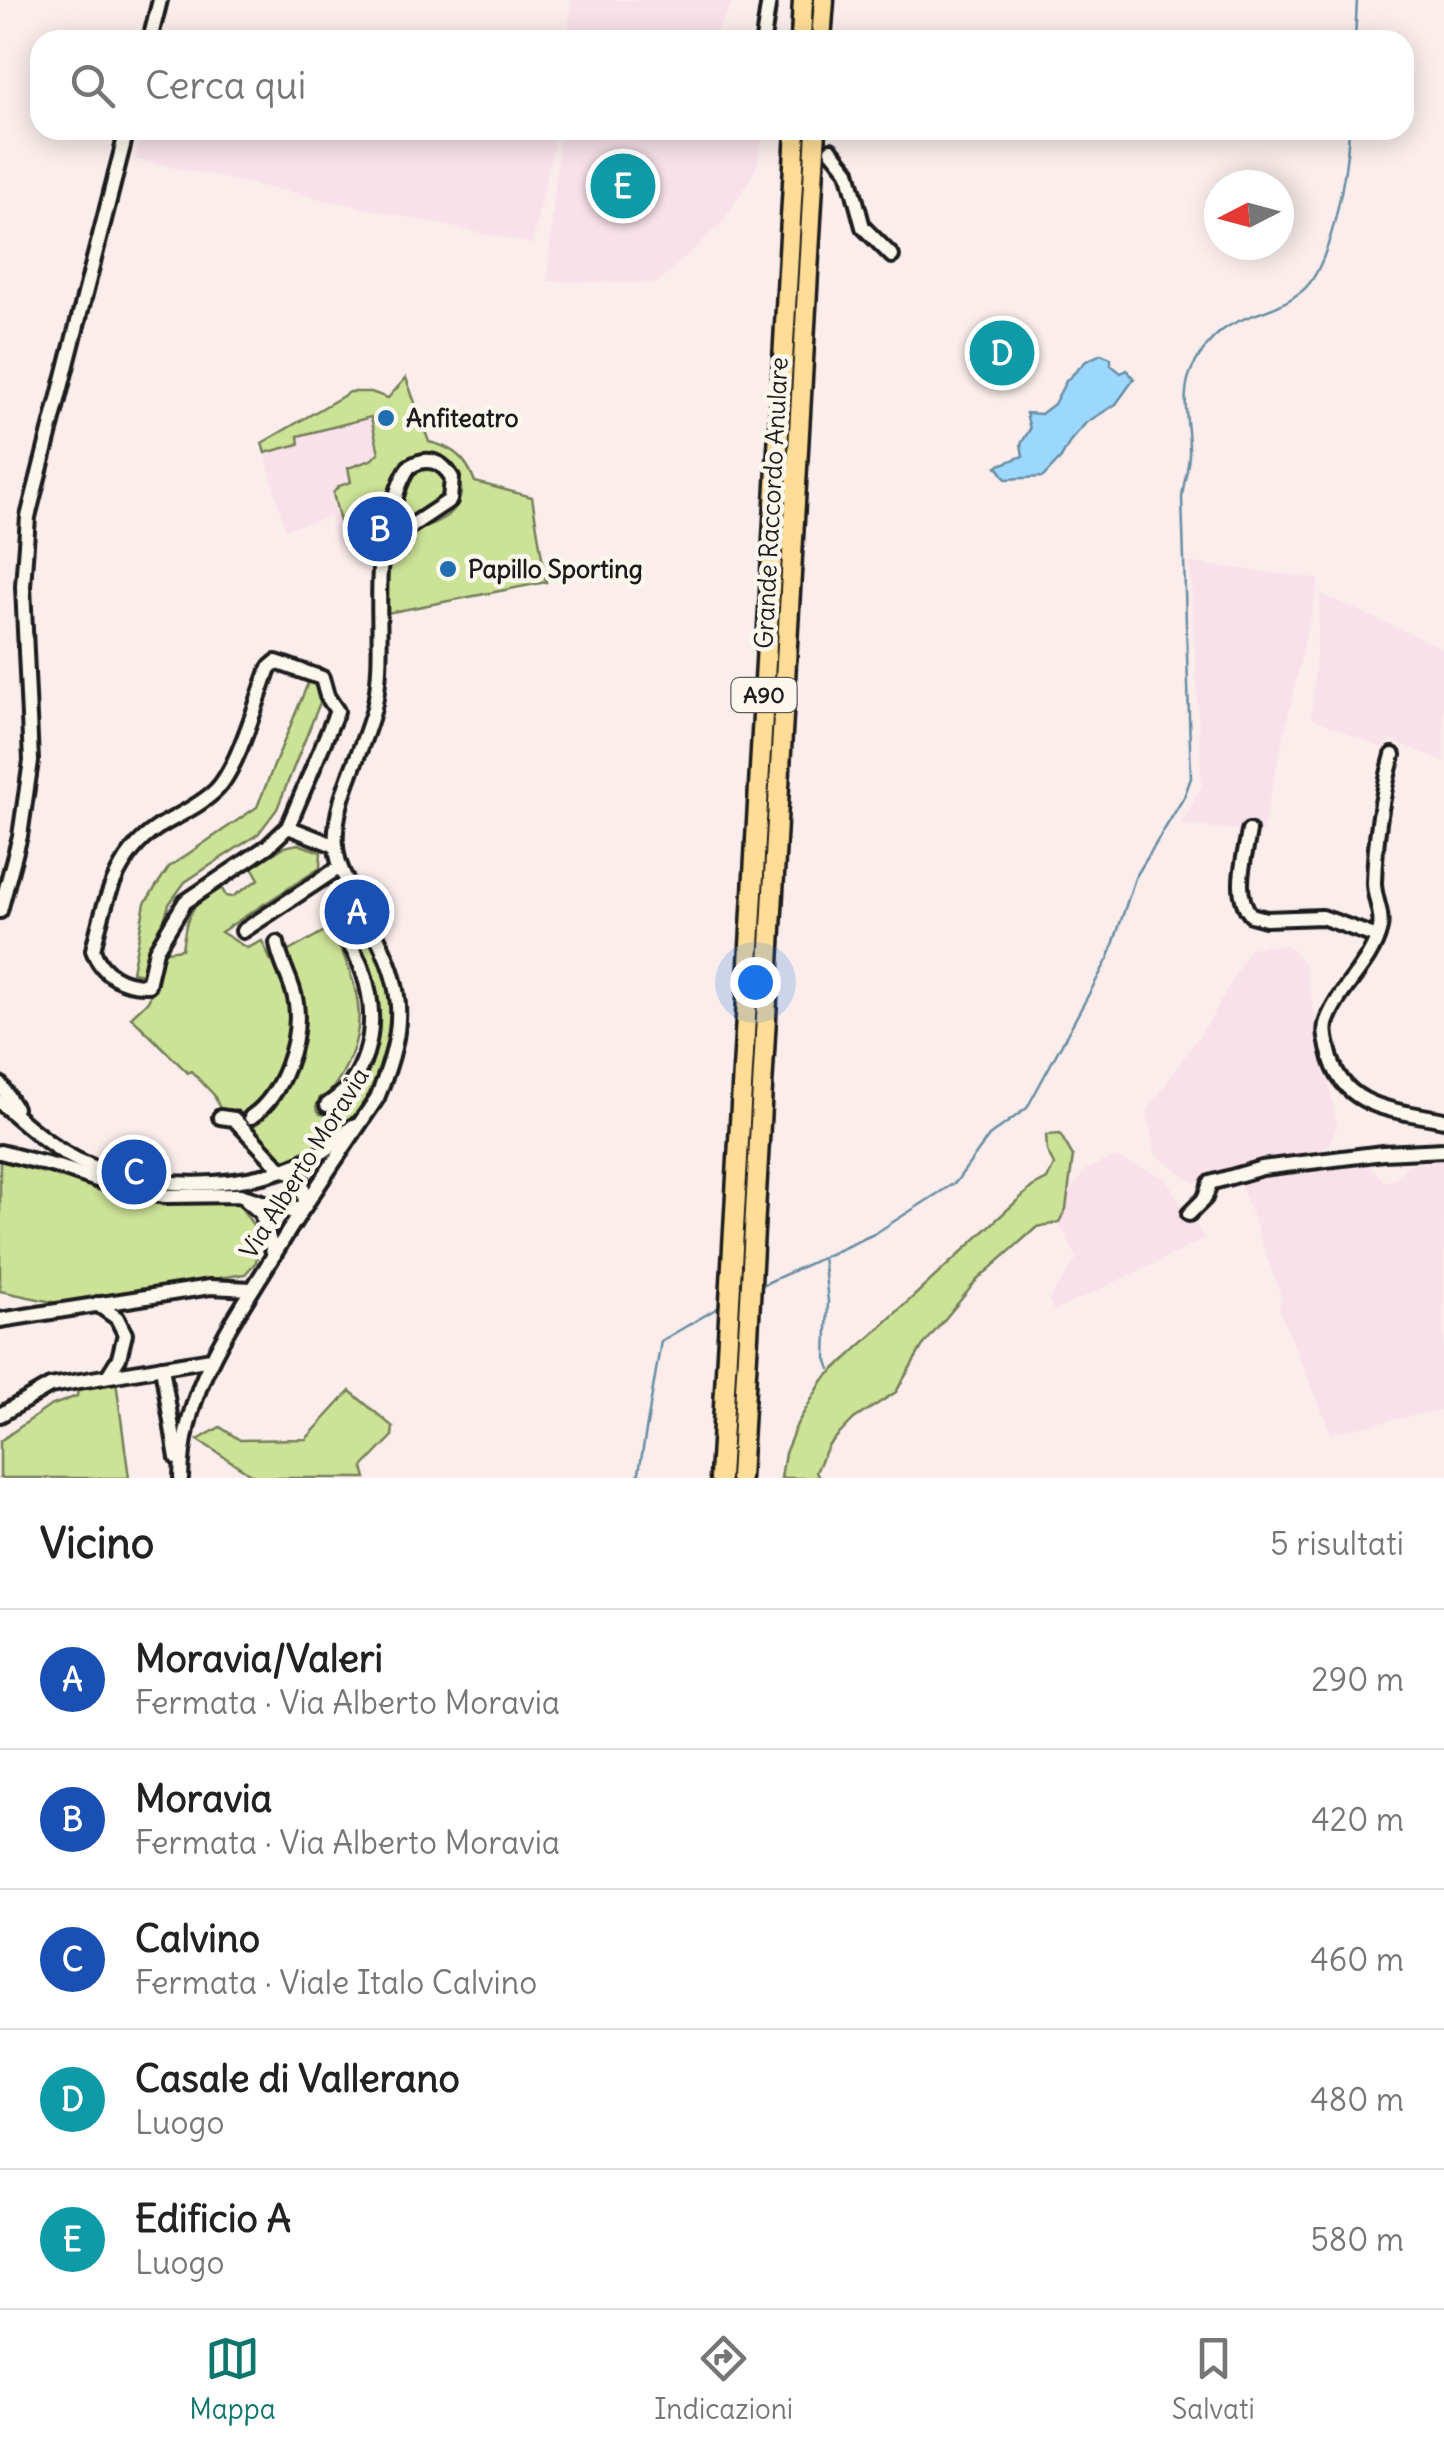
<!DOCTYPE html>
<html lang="it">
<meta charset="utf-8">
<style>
:root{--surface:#fff;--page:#f2f2f2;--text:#222;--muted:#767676;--line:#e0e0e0;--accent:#0f766e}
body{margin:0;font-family:Delius,sans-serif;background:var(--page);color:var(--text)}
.compass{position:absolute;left:1204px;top:170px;width:90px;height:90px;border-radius:50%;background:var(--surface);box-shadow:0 5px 25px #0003;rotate:264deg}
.you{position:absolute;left:755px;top:982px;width:35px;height:35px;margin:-25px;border:8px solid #fff;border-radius:50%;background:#1a73e8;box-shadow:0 0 0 15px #1a73e833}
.badge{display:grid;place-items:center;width:65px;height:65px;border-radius:50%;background:var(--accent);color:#fff;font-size:32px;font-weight:700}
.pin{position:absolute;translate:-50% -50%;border:5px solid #fff;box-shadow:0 2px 10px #0006}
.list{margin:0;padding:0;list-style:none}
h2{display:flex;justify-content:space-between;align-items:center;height:130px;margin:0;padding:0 40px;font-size:42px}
h2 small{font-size:32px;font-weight:400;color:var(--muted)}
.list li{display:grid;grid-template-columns:65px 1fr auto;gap:30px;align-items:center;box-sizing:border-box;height:140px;padding:0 40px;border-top:2px solid var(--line)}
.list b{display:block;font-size:38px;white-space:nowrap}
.list p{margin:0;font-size:32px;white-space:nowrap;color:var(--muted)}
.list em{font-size:32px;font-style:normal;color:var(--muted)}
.icon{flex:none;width:55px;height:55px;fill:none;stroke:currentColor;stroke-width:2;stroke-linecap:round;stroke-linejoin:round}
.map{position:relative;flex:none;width:1444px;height:1478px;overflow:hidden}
.search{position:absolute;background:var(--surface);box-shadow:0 5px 25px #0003;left:30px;right:30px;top:30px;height:110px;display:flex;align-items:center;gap:25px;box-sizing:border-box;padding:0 35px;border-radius:30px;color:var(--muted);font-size:38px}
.sheet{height:830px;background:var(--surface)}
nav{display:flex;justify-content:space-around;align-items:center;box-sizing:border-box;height:140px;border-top:2px solid var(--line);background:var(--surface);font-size:28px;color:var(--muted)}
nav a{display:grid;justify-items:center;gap:5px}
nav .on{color:var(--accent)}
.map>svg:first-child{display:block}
.built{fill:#f9e1e9}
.green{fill:#cce297;stroke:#747f5a;stroke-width:2.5}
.water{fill:#9cd8fd;stroke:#698da3;stroke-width:2.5}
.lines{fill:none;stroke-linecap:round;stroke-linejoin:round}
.stream{stroke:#698da3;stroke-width:2.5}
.minor-casing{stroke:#1c1c1c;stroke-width:20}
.highway-casing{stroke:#1c1c1c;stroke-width:25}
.minor{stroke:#fbf7ec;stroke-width:12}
.highway{stroke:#ffdd96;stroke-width:18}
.poi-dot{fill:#1f6fb2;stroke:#fbf7ec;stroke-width:4}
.labels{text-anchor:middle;stroke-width:9;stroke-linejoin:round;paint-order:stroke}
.shield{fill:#fbf7ec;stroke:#5f5e5a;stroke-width:2.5}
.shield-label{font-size:22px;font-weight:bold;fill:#1c1c1c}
.poi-label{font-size:25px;font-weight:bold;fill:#1c1c1c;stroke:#fbf7ec;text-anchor:start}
.street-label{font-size:25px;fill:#1c1c1c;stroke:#fbf7ec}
</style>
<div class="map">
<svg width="1444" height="1478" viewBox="0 0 1444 1478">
<rect width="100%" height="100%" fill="#faedeb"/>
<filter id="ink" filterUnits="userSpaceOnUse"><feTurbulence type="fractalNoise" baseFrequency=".01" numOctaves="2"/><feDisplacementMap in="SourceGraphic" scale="20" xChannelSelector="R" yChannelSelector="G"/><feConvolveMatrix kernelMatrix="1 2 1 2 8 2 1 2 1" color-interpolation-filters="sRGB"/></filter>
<g filter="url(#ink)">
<g class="built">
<polygon points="571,0 734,0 715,34 721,40 568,40"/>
<polygon points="141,130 557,130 532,244 135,159"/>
<polygon points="560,130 765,130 756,169 721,224 657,283 547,281"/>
<polygon points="350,392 372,392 391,400 407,443 376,534 337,545 330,517 285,529 262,443"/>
<polygon points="1190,563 1319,579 1262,832 1181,825 1202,786"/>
<polygon points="1321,594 1444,649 1444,761 1390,739 1382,748 1311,717"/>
<polygon points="1284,945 1295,952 1305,966 1337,1126 1332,1139 1317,1158 1252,1164 1194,1183 1155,1154 1147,1111 1211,1019 1250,948"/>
<polygon points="1114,1157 1164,1177 1205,1239 1054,1311 1049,1300 1077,1258 1059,1222 1068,1194 1086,1170"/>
<polygon points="1444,1160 1444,1409 1331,1433 1279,1310 1281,1296 1239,1179 1367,1162 1384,1182 1398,1178 1407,1165"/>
</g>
<g class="green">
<path d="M406 378 429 442C453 447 467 459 475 482L532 497 546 582 387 613C387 593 382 561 397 545 412 528 443 525 456 507 468 489 458 461 436 458 391 451 386 502 376 534L345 543 333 493 339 486 351 482 348 468 371 460 379 453 371 417 298 436 299 444 265 453 262 443 350 392H371L388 398Z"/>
<path d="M429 468 441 475 446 488 444 497 409 520 404 519 399 509C405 491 407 470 429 468Z"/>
<polygon points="310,678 320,682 323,695 277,809 258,834 185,882 169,904 148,975 132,972 145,903 169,867 257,807"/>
<path d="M298 844 321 852 320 868 221 932 247 948 262 941 271 961 330 928C363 992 374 1034 328 1095L320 1097 316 1107 320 1114 330 1116C369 1084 388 1030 373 981 369 968 360 958 360 944L365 941 373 944C408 1003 393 1086 339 1130 323 1143 303 1151 285 1161L236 1113 221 1111 214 1095 191 1071 188 1073 131 1017 149 1000 160 952 182 949C187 914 189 906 221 887L226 896 232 897 259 879 252 867 284 847Z"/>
<polygon points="1060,1134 1073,1156 1066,1209 1059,1222 1037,1227 977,1280 922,1347 896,1392 854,1419 828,1446 816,1472 819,1478 781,1478 785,1453 797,1424 823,1380 1032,1187 1047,1179 1054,1165 1047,1151 1046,1135"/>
<polygon points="0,1155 123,1189 236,1200 260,1235 256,1262 245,1274 57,1303 0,1291"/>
<polygon points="116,1381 129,1478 0,1478 0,1441 50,1406 77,1396 78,1388"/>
<polygon points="350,1391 393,1427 392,1437 363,1467 366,1478 257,1478 198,1440 220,1427 240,1440 306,1439"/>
</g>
<polygon class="water" points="1101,354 1111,358 1111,365 1121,373 1127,370 1134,379 1116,404 1086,423 1071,440 1061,458 1043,477 1006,479 997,466 1023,456 1021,444 1030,429 1026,413 1041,414 1054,404 1066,381 1086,361"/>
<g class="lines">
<g class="stream">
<polyline points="1355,40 1357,0"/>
<polyline points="823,1257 828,1301 826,1358 830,1369"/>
<path d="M760 1286 874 1234 956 1182 989 1136 1027 1108 1109 957 1135 878 1184 797 1191 778 1182 498C1183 483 1189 468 1189 453 1190 425 1179 395 1192 369 1225 305 1260 325 1302 291 1332 267 1347 168 1349 130"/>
<polyline points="638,1478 661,1341 721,1306"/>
</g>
<g class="minor-casing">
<g id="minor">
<polyline points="150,40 160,0"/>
<polyline points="763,40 769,0"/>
<polyline points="831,150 848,171 863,227 892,256"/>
<path d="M276 662 322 678 327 696 337 711 288 827 268 846 185 902 156 950 148 985C123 986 101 974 93 950 104 904 115 856 157 828 176 816 200 806 216 790 238 768 257 700 269 668Z"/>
<path d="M1393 755C1382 795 1375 842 1374 883 1374 899 1383 912 1380 928 1372 964 1339 988 1327 1021 1323 1030 1327 1042 1329 1051 1341 1110 1397 1110 1444 1120"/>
<polyline points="288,827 336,846"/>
<path d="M1249 831C1245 858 1232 892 1251 915L1266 919 1322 917 1377 937"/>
<polyline points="0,911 20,836 31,761 23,586 28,517 127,130"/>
<polyline points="243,931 340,867"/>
<polyline points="0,1084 15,1108"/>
<path d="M0 1102C20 1120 43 1140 66 1154 133 1194 258 1194 324 1151 334 1145 344 1134 353 1126"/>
<path d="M327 1105C335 1099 345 1092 351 1084 384 1036 374 971 338 929"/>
<polyline points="220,1117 234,1119 281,1169 294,1173 302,1181 305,1203"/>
<path d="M251 1117C283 1095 301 1041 296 1003 293 981 280 964 277 943"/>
<polyline points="0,1152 62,1168 123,1189 165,1196 240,1195 290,1211 305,1206"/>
<polyline points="247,1201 261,1213 274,1255"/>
<polyline points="1189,1214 1205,1198 1210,1183 1262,1168 1383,1153 1444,1150"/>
<polyline points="97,1304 117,1318 125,1334 119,1358 109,1374"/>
<polyline points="0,1320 210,1287 252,1289"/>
<polyline points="162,1367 177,1458"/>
<polyline points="0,1415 50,1386 211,1359"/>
<path d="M181 1478C183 1388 231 1326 275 1253 307 1200 343 1149 377 1098 410 1019 404 984 363 910 352 890 338 871 336 847 332 800 363 753 374 708 384 663 377 616 380 570 381 557 386 545 388 533 392 511 396 486 409 467 426 456 442 460 452 478L450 500 387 542"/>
</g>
</g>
<g class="highway-casing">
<g id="highway">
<polyline points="801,40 803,0"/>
<polyline points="821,40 824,0"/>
<polyline points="720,1478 796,130"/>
<polyline points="740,1478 816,130"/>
</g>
</g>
<use href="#minor" class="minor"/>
<use href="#highway" class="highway"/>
</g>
</g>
<g class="poi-dot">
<circle cx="386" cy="418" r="10"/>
<circle cx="448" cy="569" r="10"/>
</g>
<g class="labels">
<rect class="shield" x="731.5" y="678" width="65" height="34" rx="8"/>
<g class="shield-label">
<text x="764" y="703">A90</text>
</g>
<g class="poi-label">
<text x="406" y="427">Anfiteatro</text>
<text x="468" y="578">Papillo Sporting</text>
</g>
<g class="street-label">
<text transform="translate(771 503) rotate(-87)" y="9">Grande Raccordo Anulare</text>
<text transform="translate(304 1163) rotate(-58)" y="9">Via Alberto Moravia</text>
</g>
</g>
</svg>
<svg class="compass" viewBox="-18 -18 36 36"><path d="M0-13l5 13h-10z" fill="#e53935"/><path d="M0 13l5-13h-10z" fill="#767676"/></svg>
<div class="you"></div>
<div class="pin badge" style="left:357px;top:912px;background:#1a4fb4">A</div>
<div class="pin badge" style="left:380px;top:529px;background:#1a4fb4">B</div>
<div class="pin badge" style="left:134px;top:1172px;background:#1a4fb4">C</div>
<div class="pin badge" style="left:1002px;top:353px;background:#0f9aa8">D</div>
<div class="pin badge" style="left:623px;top:186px;background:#0f9aa8">E</div>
<div class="search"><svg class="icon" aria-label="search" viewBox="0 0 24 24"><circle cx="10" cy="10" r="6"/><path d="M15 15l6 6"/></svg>Cerca qui</div>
</div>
<section class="sheet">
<h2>Vicino<small>5 risultati</small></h2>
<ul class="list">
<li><span class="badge" style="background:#1a4fb4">A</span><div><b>Moravia/Valeri</b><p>Fermata · Via Alberto Moravia</p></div><em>290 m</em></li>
<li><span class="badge" style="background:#1a4fb4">B</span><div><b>Moravia</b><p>Fermata · Via Alberto Moravia</p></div><em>420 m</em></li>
<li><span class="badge" style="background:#1a4fb4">C</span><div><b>Calvino</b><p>Fermata · Viale Italo Calvino</p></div><em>460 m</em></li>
<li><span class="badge" style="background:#0f9aa8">D</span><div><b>Casale di Vallerano</b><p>Luogo</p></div><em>480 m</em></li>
<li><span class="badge" style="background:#0f9aa8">E</span><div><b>Edificio A</b><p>Luogo</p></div><em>580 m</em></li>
</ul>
</section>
<nav>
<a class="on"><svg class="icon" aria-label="map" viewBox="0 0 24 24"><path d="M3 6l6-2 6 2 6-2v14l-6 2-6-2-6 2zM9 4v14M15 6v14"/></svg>Mappa</a>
<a><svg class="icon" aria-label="directions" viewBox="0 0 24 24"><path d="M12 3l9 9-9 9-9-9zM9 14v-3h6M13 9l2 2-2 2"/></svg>Indicazioni</a>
<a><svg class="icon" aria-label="saved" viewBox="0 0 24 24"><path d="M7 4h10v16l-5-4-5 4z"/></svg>Salvati</a>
</nav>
